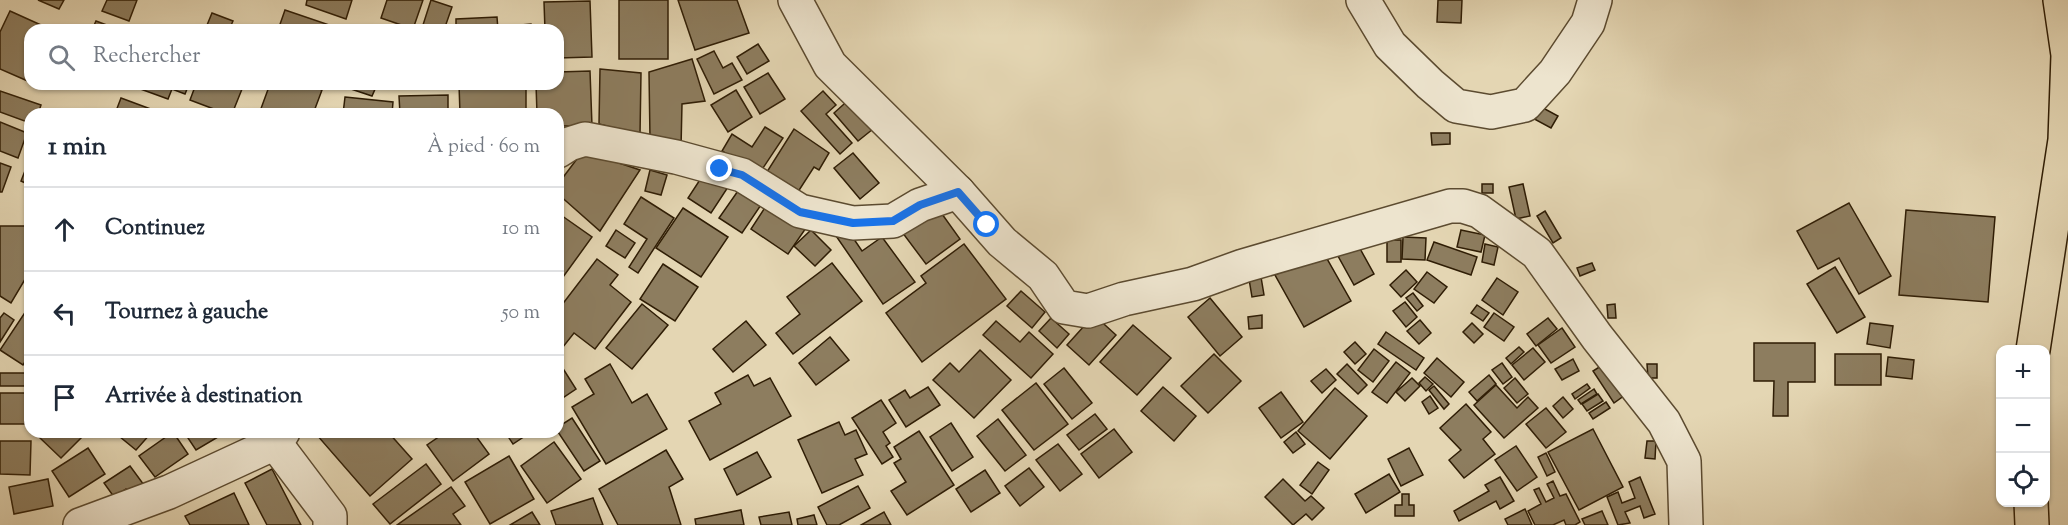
<!DOCTYPE html>
<html lang="fr">
<meta charset="utf-8">
<style>
:root{--surface:#fff;--page:#f2f2f3;--text:#1f2937;--muted:#747a83;--line:#e0e1e3}
body{margin:0;font-family:"Sorts Mill Goudy",serif;background:var(--page);color:var(--text)}
.controls{position:absolute;right:18px;bottom:18px;display:grid;overflow:hidden;border-radius:12px;box-shadow:0 2px 4px #0004}
.controls button{width:54px;height:54px;display:grid;place-items:center;padding:0;border:0;border-bottom:2px solid var(--line);background:var(--surface);color:var(--text);font:30px sans-serif}
.stop{position:absolute;width:18px;height:18px;margin:-14px;border:4px solid #1a73e8;border-radius:50%;background:#fff}
.stop.end{background:#1a73e8;border-color:#fff;box-shadow:0 2px 6px #0008}
.list{margin:0;padding:0;list-style:none}
h2{display:flex;justify-content:space-between;align-items:center;height:78px;margin:0;padding:0 24px;font-size:26px}
h2 small{font-size:20px;font-weight:400;color:var(--muted)}
.list li{display:grid;grid-template-columns:39px 1fr auto;gap:18px;align-items:center;box-sizing:border-box;height:84px;padding:0 24px;border-top:2px solid var(--line)}
.list b{display:block;font-size:22px;white-space:nowrap}
.list em{font-size:20px;font-style:normal;color:var(--muted)}
.icon{flex:none;width:33px;height:33px;fill:none;stroke:currentColor;stroke-width:2;stroke-linecap:round;stroke-linejoin:round}
.map{position:relative;flex:none;width:2068px;height:525px;overflow:hidden}
.search{position:absolute;background:var(--surface);box-shadow:0 2px 4px #0004;left:24px;top:24px;width:540px;height:66px;display:flex;align-items:center;gap:15px;box-sizing:border-box;padding:0 21px;border-radius:18px;color:var(--muted);font-size:22px}
.panel{position:absolute;background:var(--surface);box-shadow:0 2px 4px #0004;left:24px;top:108px;width:540px;height:330px;border-radius:18px}
.map>svg:first-child{display:block}
.building{fill:#8d7d5f;stroke:#2f1d05;stroke-width:1.5}
.lines{fill:none;stroke-linecap:round;stroke-linejoin:round}
.minor-casing{stroke:#5c4b30;stroke-width:36}
.highway-casing{stroke:#2f1d05;stroke-width:36}
.minor{stroke:#ede4ce;stroke-width:33}
.highway{stroke:#e4d6b3;stroke-width:33}
.route{stroke:#1a73e8;stroke-width:8}
</style>
<div class="map">
<svg width="2068" height="525" viewBox="0 0 2068 525">
<rect width="100%" height="100%" fill="#e4d6b3"/>
<filter id="stains"><feTurbulence type="fractalNoise" baseFrequency=".00333" numOctaves="4"/><feColorMatrix values="0 0 0 0 .2 0 0 0 0 .09 0 0 0 0 .02 0 0 0 .5 -.17"/></filter>
<radialGradient id="worn" r=".72"><stop offset=".6" stop-color="#630" stop-opacity="0"/><stop offset="1" stop-color="#630" stop-opacity=".3"/></radialGradient>
<g class="building">
<polygon points="38,0 64,0 59,9"/>
<polygon points="107,0 137,0 129,21 102,11"/>
<polygon points="307,0 352,0 346,19 306,5"/>
<polygon points="387,0 423,0 413,29 381,18"/>
<polygon points="431,0 452,7 444,30 422,28"/>
<rect x="619" y="0" width="49" height="59"/>
<polygon points="678,0 737,0 749,33 695,50"/>
<polygon points="1438,0 1462,0 1461,23 1437,22"/>
<polygon points="590,1 592,57 558,58 558,30 545,30 544,2"/>
<polygon points="285,10 341,29 341,30 278,30"/>
<polygon points="10,11 52,30 30,30 30,82 0,69 0,32"/>
<polygon points="212,13 233,21 229,30 205,30"/>
<polygon points="497,17 498,30 456,30 456,19"/>
<polygon points="96,21 120,30 92,30"/>
<polygon points="531,24 532,30 510,30 510,26"/>
<polygon points="758,44 769,61 747,74 737,57"/>
<polygon points="714,51 723,68 732,63 742,80 714,94 697,59"/>
<polygon points="692,59 705,101 682,104 681,148 650,139 649,72"/>
<polygon points="600,69 641,73 640,135 599,124"/>
<polygon points="590,71 592,126 558,126 558,114 537,114 536,84 558,84 558,72"/>
<polygon points="768,73 785,99 760,114 744,87"/>
<polygon points="136,84 189,84 185,94 172,89 168,99 135,87"/>
<polygon points="196,84 244,84 232,114 227,114 190,100"/>
<polygon points="270,84 305,84 322,90 313,114 259,114"/>
<polygon points="353,84 384,84 382,89 376,87 372,96 351,89"/>
<polygon points="409,84 446,84 446,89 410,89"/>
<polygon points="459,84 526,84 526,114 460,114"/>
<polygon points="736,90 752,117 728,132 711,105"/>
<polygon points="0,91 41,105 38,114 30,114 30,123 0,112"/>
<polygon points="823,91 836,105 826,114 852,143 840,154 801,111"/>
<polygon points="448,95 448,114 400,114 399,96"/>
<polygon points="853,96 878,125 858,141 834,113"/>
<polygon points="345,97 393,102 392,114 343,114"/>
<polygon points="121,98 156,111 155,114 123,114 116,111"/>
<polygon points="1532,102 1558,116 1551,128 1525,114"/>
<polygon points="0,122 27,133 18,158 0,151"/>
<polygon points="765,127 783,138 759,174 722,151 732,134 752,147"/>
<polygon points="794,129 829,153 819,170 814,167 796,195 765,175"/>
<polygon points="1431,133 1450,133 1450,144 1432,145"/>
<polygon points="583,151 640,170 600,231 558,194 558,184"/>
<polygon points="853,153 879,183 860,199 834,168"/>
<polygon points="30,158 30,185 21,181"/>
<polygon points="0,163 11,167 2,192 0,192"/>
<polygon points="707,169 730,184 711,213 688,198"/>
<polygon points="650,170 667,175 661,195 645,191"/>
<rect x="1482" y="184" width="11" height="9"/>
<polygon points="1523,184 1530,216 1516,219 1509,187"/>
<polygon points="740,188 763,202 742,233 719,218"/>
<polygon points="641,197 674,218 638,273 629,267 647,239 624,224"/>
<polygon points="768,203 806,228 788,254 751,229"/>
<polygon points="1849,203 1891,276 1859,294 1839,258 1818,269 1797,231"/>
<polygon points="937,207 960,239 926,264 902,232"/>
<polygon points="683,208 728,237 701,277 656,248"/>
<polygon points="1906,210 1995,217 1988,302 1899,295"/>
<polygon points="1545,211 1561,238 1553,243 1537,216"/>
<polygon points="558,213 592,237 558,284"/>
<polygon points="0,226 30,226 30,271 11,303 0,296"/>
<polygon points="845,226 862,251 882,237 915,282 883,304 834,233"/>
<polygon points="616,230 635,243 625,258 606,246"/>
<polygon points="811,230 831,250 815,266 794,246"/>
<polygon points="1461,230 1485,235 1481,252 1457,247"/>
<polygon points="1403,237 1426,238 1425,260 1402,259"/>
<rect x="1387" y="240" width="14" height="22"/>
<polygon points="1434,242 1477,257 1471,275 1427,260"/>
<polygon points="964,244 1006,299 922,362 886,313 926,283 921,276"/>
<polygon points="1485,244 1498,247 1494,265 1482,262"/>
<polygon points="1358,245 1374,274 1354,285 1338,256"/>
<polygon points="1322,250 1351,301 1304,327 1275,275"/>
<polygon points="597,259 618,275 610,285 631,302 595,349 574,333 559,352 558,310"/>
<polygon points="832,263 862,301 793,354 776,333 800,314 787,297"/>
<polygon points="1592,263 1595,270 1580,276 1577,268"/>
<polygon points="663,264 698,287 675,321 640,299"/>
<polygon points="1835,267 1865,317 1837,333 1807,284"/>
<polygon points="1406,270 1417,282 1401,297 1390,285"/>
<polygon points="1427,272 1447,287 1434,303 1414,289"/>
<polygon points="1261,277 1264,295 1252,297 1249,279"/>
<polygon points="1497,278 1518,292 1503,315 1482,300"/>
<polygon points="1021,291 1045,312 1032,328 1007,306"/>
<polygon points="1413,293 1423,306 1417,311 1406,298"/>
<polygon points="1210,298 1242,337 1220,356 1188,317"/>
<polygon points="1405,302 1417,317 1406,327 1393,311"/>
<polygon points="642,304 668,325 632,369 606,348"/>
<polygon points="1615,304 1616,318 1608,318 1607,305"/>
<polygon points="30,305 30,354 23,365 0,350"/>
<polygon points="1477,305 1489,313 1483,321 1471,313"/>
<polygon points="4,313 14,320 0,342 0,318"/>
<polygon points="1494,313 1514,327 1504,341 1484,327"/>
<polygon points="1094,315 1116,335 1089,365 1067,345"/>
<polygon points="1262,315 1262,328 1249,329 1248,317"/>
<polygon points="1051,318 1069,334 1057,348 1039,331"/>
<polygon points="1548,318 1557,329 1536,346 1527,334"/>
<polygon points="1420,320 1431,333 1419,344 1407,331"/>
<polygon points="746,321 766,345 733,372 713,349"/>
<polygon points="996,321 1020,342 1029,332 1053,354 1031,378 983,335"/>
<polygon points="1472,323 1483,334 1474,343 1463,332"/>
<polygon points="1870,323 1893,326 1890,348 1867,344"/>
<polygon points="1133,325 1171,358 1137,395 1100,362"/>
<polygon points="1562,328 1575,347 1551,363 1538,345"/>
<polygon points="1386,332 1424,358 1416,370 1378,344"/>
<polygon points="830,337 849,360 816,385 799,363"/>
<polygon points="1355,342 1366,354 1355,364 1344,352"/>
<polygon points="1754,343 1815,343 1815,382 1788,382 1788,416 1773,416 1774,381 1754,381"/>
<polygon points="1519,347 1524,352 1511,364 1506,358"/>
<polygon points="1533,348 1545,362 1524,380 1512,365"/>
<polygon points="1374,349 1389,361 1373,382 1358,370"/>
<polygon points="980,350 1011,380 974,418 933,380 950,363 959,372"/>
<polygon points="1214,354 1241,381 1208,413 1181,386"/>
<rect x="1835" y="354" width="46" height="31"/>
<polygon points="1888,357 1914,360 1912,379 1886,376"/>
<polygon points="1437,358 1464,382 1451,397 1424,373"/>
<polygon points="1573,359 1579,371 1562,380 1555,369"/>
<polygon points="1396,362 1410,373 1387,403 1372,392"/>
<polygon points="1502,363 1512,377 1503,384 1492,370"/>
<polygon points="610,364 632,403 647,394 667,429 606,464 572,407 594,394 585,379"/>
<polygon points="1347,364 1367,385 1358,394 1337,374"/>
<polygon points="1604,364 1625,395 1614,403 1593,371"/>
<polygon points="1647,364 1657,364 1657,378 1648,378"/>
<polygon points="562,367 576,389 558,401 558,370"/>
<polygon points="1064,368 1092,403 1072,419 1044,384"/>
<polygon points="1326,369 1336,380 1322,393 1311,381"/>
<rect x="0" y="373" width="26" height="13"/>
<polygon points="748,375 754,386 770,378 791,416 710,460 689,421 721,404 715,393"/>
<polygon points="1489,375 1496,384 1477,401 1469,392"/>
<polygon points="1425,377 1433,384 1426,391 1419,383"/>
<polygon points="1412,378 1420,386 1405,401 1396,392"/>
<polygon points="1515,378 1528,394 1517,403 1504,388"/>
<polygon points="1036,383 1068,424 1034,450 1002,410"/>
<polygon points="1587,384 1590,388 1575,399 1572,394"/>
<polygon points="1496,385 1517,408 1528,397 1538,408 1504,438 1474,405"/>
<polygon points="1434,386 1449,404 1444,409 1429,390"/>
<polygon points="928,387 940,405 906,427 889,400 905,390 910,398"/>
<polygon points="1163,387 1196,416 1174,441 1141,411"/>
<polygon points="1335,388 1367,416 1330,459 1298,431"/>
<polygon points="1594,389 1597,394 1581,404 1578,400"/>
<polygon points="1281,392 1303,422 1281,438 1259,408"/>
<rect x="0" y="393" width="25" height="31"/>
<polygon points="1598,394 1603,401 1587,411 1582,404"/>
<polygon points="1430,396 1438,408 1429,414 1422,402"/>
<polygon points="1563,397 1573,409 1563,418 1553,406"/>
<polygon points="881,400 896,423 883,432 890,443 886,446 893,457 882,464 852,418"/>
<polygon points="1606,402 1610,408 1593,419 1589,413"/>
<polygon points="1466,404 1491,432 1483,439 1495,454 1464,478 1449,460 1461,450 1440,428"/>
<polygon points="1546,408 1566,432 1546,448 1526,424"/>
<polygon points="1095,414 1107,429 1079,450 1067,435"/>
<polygon points="572,418 600,461 584,471 558,432 558,427"/>
<polygon points="998,419 1026,455 1005,471 977,436"/>
<polygon points="839,422 845,435 856,430 867,454 855,459 863,475 822,493 798,440"/>
<polygon points="951,423 973,457 952,471 930,437"/>
<polygon points="1114,429 1132,452 1099,478 1081,454"/>
<polygon points="1593,429 1623,487 1579,510 1548,452"/>
<polygon points="919,431 954,485 907,515 891,491 906,482 894,463 901,459 894,447"/>
<polygon points="44,432 87,432 61,458 39,437"/>
<polygon points="114,432 152,432 136,450"/>
<polygon points="173,432 188,454 155,477 139,456"/>
<polygon points="184,432 215,432 218,437 196,450"/>
<polygon points="319,432 388,432 412,459 370,496 316,434"/>
<polygon points="446,432 473,432 489,454 453,481 427,445"/>
<polygon points="505,432 531,432 513,444"/>
<polygon points="1296,432 1305,444 1293,453 1284,442"/>
<polygon points="0,441 31,441 30,475 0,474"/>
<polygon points="1647,441 1656,441 1655,459 1645,458"/>
<polygon points="554,442 581,479 547,503 521,466"/>
<polygon points="1058,444 1082,474 1060,491 1036,460"/>
<polygon points="1516,446 1537,477 1517,491 1495,460"/>
<polygon points="88,448 105,474 69,497 52,471"/>
<polygon points="1409,448 1423,475 1401,486 1388,459"/>
<polygon points="666,450 683,479 669,487 681,525 618,525 599,489"/>
<polygon points="757,452 771,477 737,495 724,469"/>
<polygon points="1546,453 1555,472 1547,476 1538,457"/>
<polygon points="509,456 534,499 490,524 465,482"/>
<polygon points="1318,462 1329,470 1312,494 1300,485"/>
<polygon points="426,464 441,484 390,524 373,504"/>
<polygon points="130,466 144,485 130,495 126,489 114,497 104,483"/>
<polygon points="1029,468 1044,487 1020,506 1005,486"/>
<polygon points="272,469 301,525 267,525 245,483"/>
<polygon points="985,470 1000,493 971,512 956,489"/>
<polygon points="1389,474 1400,492 1366,513 1355,494"/>
<polygon points="1500,477 1514,501 1500,509 1496,501 1459,521 1454,511 1489,491 1485,485"/>
<polygon points="1640,477 1655,514 1644,518 1640,506 1625,512 1630,523 1618,525 1607,497 1618,492 1622,503 1635,498 1629,482"/>
<polygon points="48,479 53,506 14,514 9,487"/>
<polygon points="1283,479 1305,501 1311,496 1324,508 1312,520 1306,514 1293,525 1265,497"/>
<polygon points="1553,481 1560,496 1566,494 1580,522 1575,525 1566,525 1564,520 1553,525 1535,525 1528,511 1541,504 1534,490 1539,488 1546,502 1554,498 1547,484"/>
<polygon points="858,486 870,508 839,525 827,525 818,507"/>
<polygon points="451,487 465,506 453,514 461,525 397,525"/>
<polygon points="234,493 249,525 190,525 185,516"/>
<polygon points="1402,494 1409,494 1409,505 1414,505 1414,516 1395,516 1395,505 1402,505"/>
<polygon points="593,498 603,525 556,525 551,511"/>
<polygon points="1525,509 1532,525 1508,525 1505,519"/>
<polygon points="741,510 744,525 696,525 695,519"/>
<polygon points="1602,511 1608,525 1585,525 1582,519"/>
<polygon points="532,512 540,525 510,525"/>
<polygon points="789,512 792,525 761,525 759,517"/>
<polygon points="884,512 891,525 861,525"/>
<polygon points="814,515 817,525 798,525 797,519"/>
</g>
<g class="lines">
<g class="minor-casing">
<g id="minor">
<polyline points="795,0 830,65 958,192"/>
<polyline points="1363,0 1390,45 1430,84 1456,106 1491,112 1525,105 1555,72 1588,23 1595,0"/>
<polyline points="558,151 569,144 585,139 676,157 742,175 800,211 853,223 893,221 920,205 958,192 1002,242 1043,276 1064,307 1088,311 1124,299 1193,284 1243,266 1450,206 1463,206 1479,211 1537,253 1597,337 1664,422 1684,461 1686,525"/>
<polyline points="275,443 330,516 330,525"/>
<polyline points="80,525 169,492 275,443 283,432"/>
</g>
</g>
<g class="highway-casing">
<g id="highway">
<polyline points="2033,350 2065,140 2068,55 2060,0"/>
<polyline points="2031,502 2032,525"/>
</g>
</g>
<use href="#minor" class="minor"/>
<use href="#highway" class="highway"/>
</g>
<g class="lines">
<polyline class="route" points="720,169 742,175 800,212 853,223 893,221 920,205 958,192 987,225"/>
</g>
<rect width="100%" height="100%" filter="url(#stains)"/>
<rect width="100%" height="100%" fill="url(#worn)"/>
</svg>
<div class="controls">
<button>+</button>
<button>−</button>
<button><svg class="icon" aria-label="locate" viewBox="0 0 24 24"><circle cx="12" cy="12" r="6"/><path d="M12 2v4M12 18v4M2 12h4M18 12h4"/></svg></button>
</div>
<div class="stop" style="left:987px;top:225px"></div>
<div class="stop end" style="left:720px;top:169px"></div>
<div class="search"><svg class="icon" aria-label="search" viewBox="0 0 24 24"><circle cx="10" cy="10" r="6"/><path d="M15 15l6 6"/></svg>Rechercher</div>
<section class="panel">
<h2>1 min<small>À pied · 60 m</small></h2>
<ul class="list">
<li><svg class="icon" aria-label="ahead" viewBox="0 0 24 24"><path d="M12 20V5M6 11l6-6 6 6"/></svg><div><b>Continuez</b></div><em>10 m</em></li>
<li><svg class="icon" aria-label="left" viewBox="0 0 24 24"><path d="M17 20v-9H6M10 6l-5 5 5 5"/></svg><div><b>Tournez à gauche</b></div><em>50 m</em></li>
<li><svg class="icon" aria-label="arrive" viewBox="0 0 24 24"><path d="M6 21V4h12l-3 4 3 4H6"/></svg><div><b>Arrivée à destination</b></div></li>
</ul>
</section>
</div>
